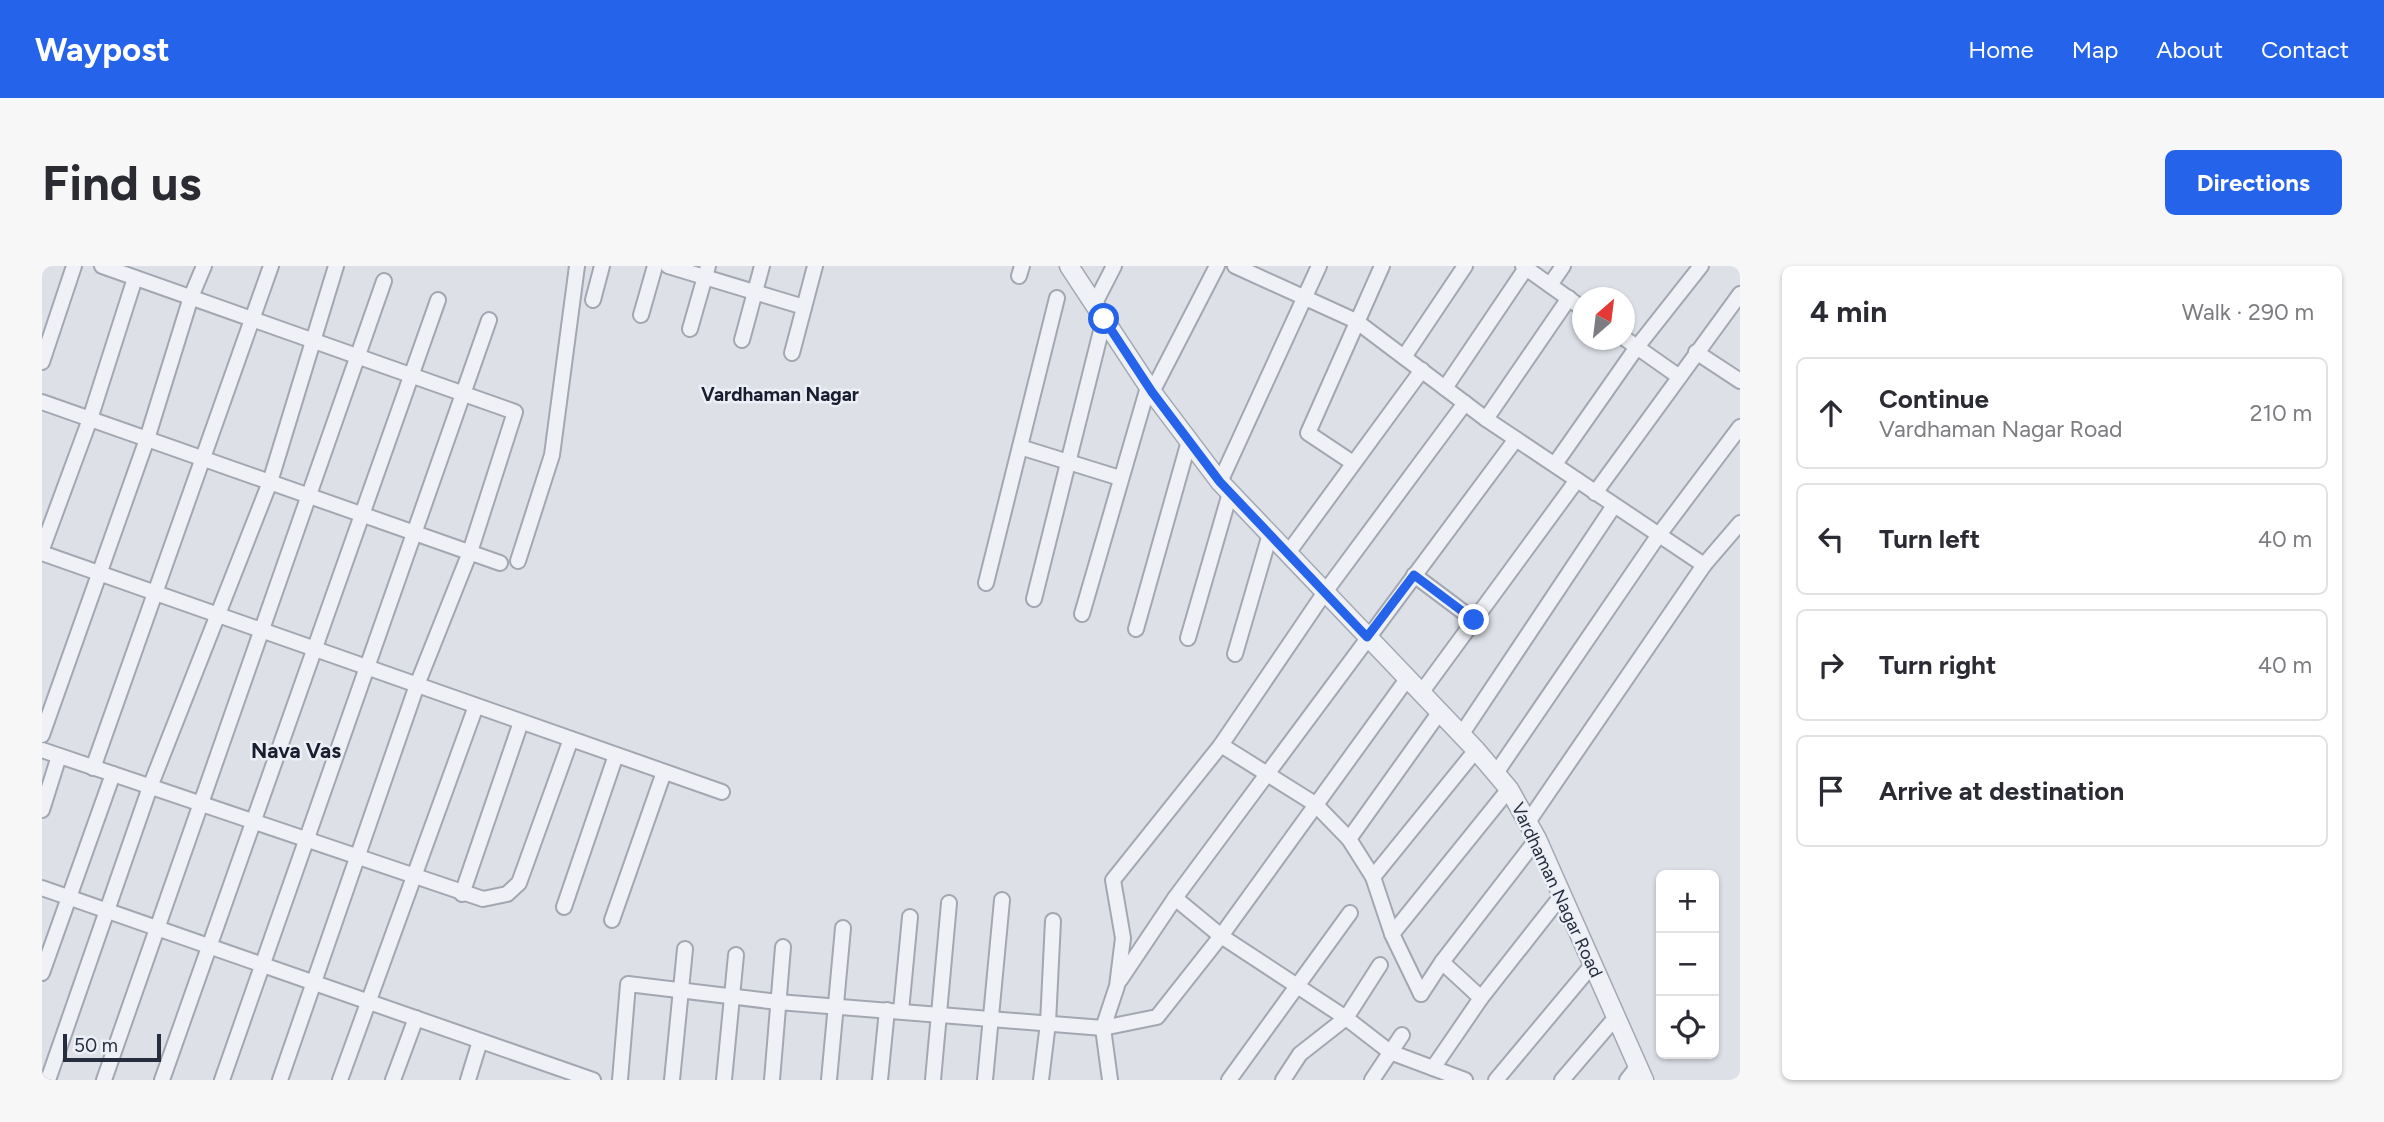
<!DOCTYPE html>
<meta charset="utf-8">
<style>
:root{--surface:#fff;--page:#f7f7f7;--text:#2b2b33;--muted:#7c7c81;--line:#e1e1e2;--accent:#2563eb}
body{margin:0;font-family:Figtree,sans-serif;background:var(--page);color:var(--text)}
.controls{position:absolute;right:21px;bottom:21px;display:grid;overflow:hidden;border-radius:10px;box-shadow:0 2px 5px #0004}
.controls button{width:63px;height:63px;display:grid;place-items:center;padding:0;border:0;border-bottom:2px solid var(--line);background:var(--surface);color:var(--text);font:35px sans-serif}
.compass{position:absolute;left:1530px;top:21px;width:63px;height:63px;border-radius:50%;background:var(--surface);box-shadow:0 2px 5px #0004;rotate:28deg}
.scale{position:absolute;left:21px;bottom:18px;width:98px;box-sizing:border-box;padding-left:7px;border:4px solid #262d3e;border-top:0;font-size:19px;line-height:24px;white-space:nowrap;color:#262d3e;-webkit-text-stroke:5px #eceff5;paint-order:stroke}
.stop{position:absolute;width:21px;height:21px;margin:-16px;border:5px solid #2563eb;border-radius:50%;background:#fff}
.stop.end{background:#2563eb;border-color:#fff;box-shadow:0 2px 7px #0008}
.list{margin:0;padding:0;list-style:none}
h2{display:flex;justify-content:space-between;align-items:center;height:91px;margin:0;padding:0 28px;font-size:30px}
h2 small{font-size:23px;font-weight:400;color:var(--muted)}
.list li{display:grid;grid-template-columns:46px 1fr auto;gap:21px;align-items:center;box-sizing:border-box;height:112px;margin:0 14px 14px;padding:0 14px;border:2px solid var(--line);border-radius:10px}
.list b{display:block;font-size:26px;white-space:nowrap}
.list p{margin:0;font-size:23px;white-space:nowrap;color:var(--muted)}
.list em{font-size:23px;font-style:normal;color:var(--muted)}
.icon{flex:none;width:38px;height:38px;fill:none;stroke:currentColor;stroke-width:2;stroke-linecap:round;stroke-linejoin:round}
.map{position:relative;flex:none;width:1698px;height:814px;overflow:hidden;border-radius:10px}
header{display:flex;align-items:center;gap:42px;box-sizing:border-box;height:98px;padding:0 35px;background:var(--accent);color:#fff}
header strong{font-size:33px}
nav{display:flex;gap:38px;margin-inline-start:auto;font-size:24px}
.intro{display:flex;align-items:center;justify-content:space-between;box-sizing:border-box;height:168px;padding:0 42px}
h1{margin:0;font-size:49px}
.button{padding:18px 32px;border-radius:10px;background:var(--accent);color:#fff;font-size:24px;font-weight:700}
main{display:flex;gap:42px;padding:0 42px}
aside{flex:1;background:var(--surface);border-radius:10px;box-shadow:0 2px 5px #0004}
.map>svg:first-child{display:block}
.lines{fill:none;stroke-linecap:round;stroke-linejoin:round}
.minor-casing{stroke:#a2a7b1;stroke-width:18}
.tertiary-casing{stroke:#a2a7b1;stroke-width:21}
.minor{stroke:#f0f1f6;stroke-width:14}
.tertiary{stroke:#f0f1f6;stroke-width:18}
.route{stroke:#2563eb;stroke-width:9}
.labels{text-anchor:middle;stroke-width:5;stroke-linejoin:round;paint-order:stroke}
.street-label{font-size:18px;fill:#262d3e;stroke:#eceff5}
.neighbourhood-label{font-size:19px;font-weight:bold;fill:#181e2f;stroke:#eceff5}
.quarter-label{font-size:21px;font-weight:bold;fill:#181e2f;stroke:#eceff5}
</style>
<header>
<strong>Waypost</strong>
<nav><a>Home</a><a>Map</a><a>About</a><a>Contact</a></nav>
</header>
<div class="intro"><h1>Find us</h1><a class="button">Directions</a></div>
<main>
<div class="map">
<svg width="1698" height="814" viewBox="0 0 1698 814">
<rect width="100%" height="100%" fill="#dde0e7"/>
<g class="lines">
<g class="minor-casing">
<g id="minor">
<polyline points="60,0 473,146 428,286 375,419 238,814"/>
<polyline points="626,0 762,41"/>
<polyline points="1193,0 1314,55 1444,153 1662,299"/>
<polyline points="1481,0 1540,42"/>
<polyline points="977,10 980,0"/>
<polyline points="1508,19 1521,0"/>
<polyline points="551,34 560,0"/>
<polyline points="1052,39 1072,0"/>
<polyline points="599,49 613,0"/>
<polyline points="648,63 666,0"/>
<polyline points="1582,72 1636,110"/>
<polyline points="700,74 720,0"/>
<polyline points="1654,86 1698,115"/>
<polyline points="750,87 773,0"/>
<polyline points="1362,91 1423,0"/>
<polyline points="0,96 32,0"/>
<polyline points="1403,122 1484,2"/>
<polyline points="1110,126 1175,0"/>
<polyline points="0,136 458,297"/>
<polyline points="1444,153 1527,32"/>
<polyline points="978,181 1078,212"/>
<polyline points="1311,197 1266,167 1340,0"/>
<polyline points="1513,198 1595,81 1659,0"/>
<polyline points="1178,216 1277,0"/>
<polyline points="1553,227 1698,28"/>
<polyline points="0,283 48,153 93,12"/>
<polyline points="0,287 680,526"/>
<polyline points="1246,287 1380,104"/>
<polyline points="476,295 510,189 535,0"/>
<polyline points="1372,309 1432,354"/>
<polyline points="944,317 1015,32"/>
<polyline points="992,333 1062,53"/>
<polyline points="1040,348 1106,121"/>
<polyline points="1094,363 1147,175"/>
<polyline points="1146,372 1188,227"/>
<polyline points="1193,388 1228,268"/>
<polyline points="1379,427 1535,214"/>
<polyline points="0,469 105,173 149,31 162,0"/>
<polyline points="1419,469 1571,241"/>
<polyline points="1179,479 1273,538 1307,573 1331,611 1350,668 1379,728"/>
<polyline points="0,484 441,633 465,628 477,617 529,473"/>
<polyline points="51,502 229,0"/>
<polyline points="1454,507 1616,270 1698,161"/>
<polyline points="0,544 17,490"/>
<polyline points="1486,556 1662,299 1698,257"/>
<polyline points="1307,573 1397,447"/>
<polyline points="1331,611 1434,484"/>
<polyline points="0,622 551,814"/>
<polyline points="420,628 479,456"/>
<polyline points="1133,632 1179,670 1304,752 1348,786 1423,814"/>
<polyline points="522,641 574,489"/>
<polyline points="570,654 622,506"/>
<polyline points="1350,668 1467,523"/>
<polyline points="1400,696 1439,732"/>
<polyline points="0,707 71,508"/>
<polyline points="1078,714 1133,632 1474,173"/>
<polyline points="1379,728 1400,696 1495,573"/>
<polyline points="859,745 868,651"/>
<polyline points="1391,802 1439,732 1520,629"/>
<polyline points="6,814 108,521 228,216 294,0"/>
<polyline points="62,814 342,15"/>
<polyline points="120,814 396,34"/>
<polyline points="180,814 447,54"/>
<polyline points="298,814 434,440"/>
<polyline points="351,814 374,752"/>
<polyline points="426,814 438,775"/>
<polyline points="578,814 586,718 736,736 1061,762 1115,751 1179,670 1365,413"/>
<polyline points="630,814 643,683"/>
<polyline points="682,814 694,689"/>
<polyline points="730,814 741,681"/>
<polyline points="787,814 801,662"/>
<polyline points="838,814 845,744"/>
<polyline points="891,814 907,637"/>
<polyline points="943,814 960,634"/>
<polyline points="999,814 1006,757 1011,655"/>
<polyline points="1068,814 1061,762 1075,720 1081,672 1071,614 1179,479 1283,326 1423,137"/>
<polyline points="1187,814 1308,647"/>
<polyline points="1241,814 1258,788 1304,752 1338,699"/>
<polyline points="1330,814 1360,769"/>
<polyline points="1454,814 1551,698"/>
<polyline points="1520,814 1574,751"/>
<polyline points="1585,814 1596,800"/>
</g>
</g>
<g class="tertiary-casing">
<polyline id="tertiary" points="1027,0 1110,126 1178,216 1434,484 1467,523 1495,573 1602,814"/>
</g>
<use href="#minor" class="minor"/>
<use href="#tertiary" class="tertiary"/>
</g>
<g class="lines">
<polyline class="route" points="1062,53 1110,126 1178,216 1325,371 1372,309 1432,354"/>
</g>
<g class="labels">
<g class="street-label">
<text transform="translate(1515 624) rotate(65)" y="6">Vardhaman Nagar Road</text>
</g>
<g class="neighbourhood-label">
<text x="738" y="135">Vardhaman Nagar</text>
</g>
<g class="quarter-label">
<text x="254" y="492">Nava Vas</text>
</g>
</g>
</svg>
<div class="controls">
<button>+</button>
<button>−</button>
<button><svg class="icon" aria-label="locate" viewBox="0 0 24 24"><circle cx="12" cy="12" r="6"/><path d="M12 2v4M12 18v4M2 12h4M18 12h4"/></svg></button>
</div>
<svg class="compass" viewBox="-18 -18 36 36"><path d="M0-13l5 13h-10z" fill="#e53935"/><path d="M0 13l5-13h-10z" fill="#7c7c81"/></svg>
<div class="scale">50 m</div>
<div class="stop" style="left:1062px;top:53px"></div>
<div class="stop end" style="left:1432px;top:354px"></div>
</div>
<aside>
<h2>4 min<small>Walk · 290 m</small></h2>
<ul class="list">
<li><svg class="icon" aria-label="ahead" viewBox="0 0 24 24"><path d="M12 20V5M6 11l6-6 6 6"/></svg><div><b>Continue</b><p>Vardhaman Nagar Road</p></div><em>210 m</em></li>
<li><svg class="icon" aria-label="left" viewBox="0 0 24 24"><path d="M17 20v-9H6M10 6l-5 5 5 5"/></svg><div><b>Turn left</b></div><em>40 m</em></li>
<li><svg class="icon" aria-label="right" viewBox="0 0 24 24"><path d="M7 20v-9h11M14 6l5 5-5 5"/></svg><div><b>Turn right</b></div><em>40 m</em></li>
<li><svg class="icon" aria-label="arrive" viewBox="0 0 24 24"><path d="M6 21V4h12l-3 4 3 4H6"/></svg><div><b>Arrive at destination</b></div></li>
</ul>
</aside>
</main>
